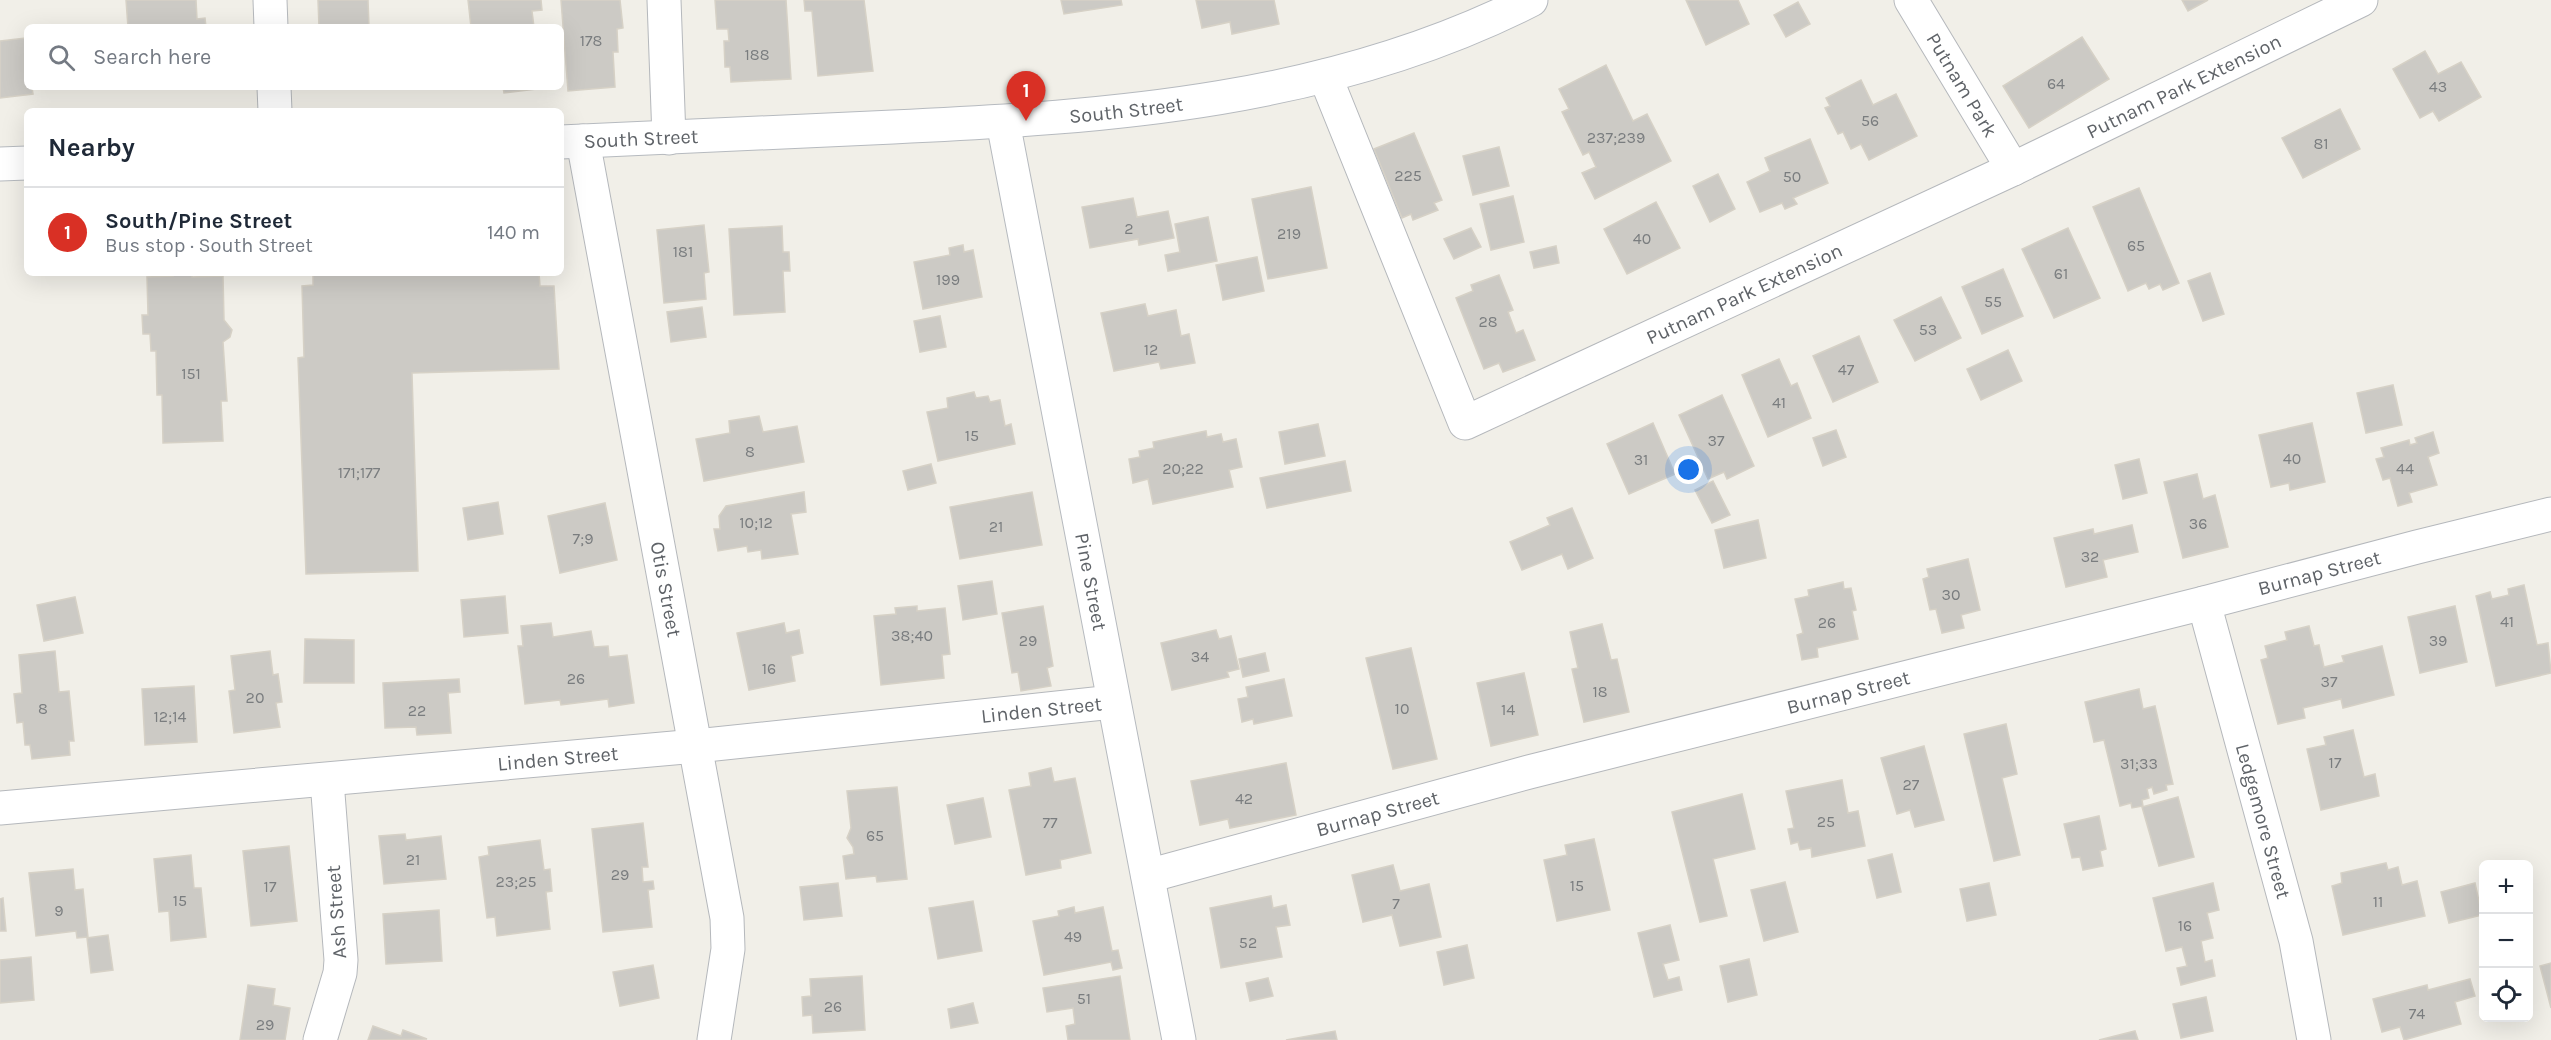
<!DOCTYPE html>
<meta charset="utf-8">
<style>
:root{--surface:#fff;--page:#f6f6f7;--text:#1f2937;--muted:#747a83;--line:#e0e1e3;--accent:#d93025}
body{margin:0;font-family:Karla,sans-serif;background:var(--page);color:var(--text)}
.controls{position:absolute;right:18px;bottom:18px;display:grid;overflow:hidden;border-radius:9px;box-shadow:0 6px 24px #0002}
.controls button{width:54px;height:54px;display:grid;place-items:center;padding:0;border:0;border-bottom:2px solid var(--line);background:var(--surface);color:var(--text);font:30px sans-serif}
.you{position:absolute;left:1689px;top:470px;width:21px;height:21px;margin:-15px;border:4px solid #fff;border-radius:50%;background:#1a73e8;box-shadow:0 0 0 9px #1a73e833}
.badge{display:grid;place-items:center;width:39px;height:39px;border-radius:50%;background:var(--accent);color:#fff;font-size:20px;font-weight:700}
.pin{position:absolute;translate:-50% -50px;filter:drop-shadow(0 2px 3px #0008)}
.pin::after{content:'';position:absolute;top:32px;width:21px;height:18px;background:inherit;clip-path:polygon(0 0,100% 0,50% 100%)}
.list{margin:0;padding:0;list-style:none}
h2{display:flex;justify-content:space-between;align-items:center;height:78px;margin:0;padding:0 24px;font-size:26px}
h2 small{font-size:20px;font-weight:400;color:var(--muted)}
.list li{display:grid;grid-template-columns:39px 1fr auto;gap:18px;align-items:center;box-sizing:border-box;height:90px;padding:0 24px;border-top:2px solid var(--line)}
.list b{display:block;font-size:22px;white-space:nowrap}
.list p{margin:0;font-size:20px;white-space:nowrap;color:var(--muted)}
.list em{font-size:20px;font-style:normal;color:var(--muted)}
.icon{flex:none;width:33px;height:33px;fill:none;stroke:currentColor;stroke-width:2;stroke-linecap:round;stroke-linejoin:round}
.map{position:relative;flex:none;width:2551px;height:1040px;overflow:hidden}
.search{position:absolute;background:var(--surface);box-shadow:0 6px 24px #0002;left:24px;top:24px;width:540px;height:66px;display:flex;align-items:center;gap:15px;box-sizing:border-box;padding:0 21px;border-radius:9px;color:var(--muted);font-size:22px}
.panel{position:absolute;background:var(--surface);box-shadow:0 6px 24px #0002;left:24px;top:108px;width:540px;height:168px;border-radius:9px}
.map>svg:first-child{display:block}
.building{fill:#cccac5;stroke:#d6d1c6;stroke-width:1.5}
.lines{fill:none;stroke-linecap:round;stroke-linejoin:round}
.street-casing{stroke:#b5b8bc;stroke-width:35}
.secondary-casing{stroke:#b6babf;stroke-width:35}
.street{stroke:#fff;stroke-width:33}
.secondary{stroke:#fff;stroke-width:33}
.labels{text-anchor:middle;stroke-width:4.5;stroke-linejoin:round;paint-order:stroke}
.number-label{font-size:16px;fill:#7a7d7f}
.street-label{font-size:20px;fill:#5f6368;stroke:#fff}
</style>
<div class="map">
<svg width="2551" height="1040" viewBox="0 0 2551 1040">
<rect width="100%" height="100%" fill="#f1efe8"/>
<g class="building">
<polygon points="126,0 196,0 197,19 205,18 206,27 128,27"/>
<polygon points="318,0 368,0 369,27 319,27"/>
<polygon points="468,0 541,0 542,10 532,11 534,27 471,27"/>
<polygon points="561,0 620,0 623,28 617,29 618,52 613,52 615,87 568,91"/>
<polygon points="715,0 786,0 791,79 731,82 730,67 725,67 724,41 729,41 728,29 717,29"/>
<polygon points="804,0 864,0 873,71 818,76 812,11 805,11"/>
<polygon points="1061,0 1121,0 1122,5 1064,14"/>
<polygon points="1196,0 1274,0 1279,24 1232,34 1230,22 1202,28"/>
<polygon points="1686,0 1738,0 1749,24 1706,45"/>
<polygon points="2182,0 2208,0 2188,11"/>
<polygon points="1798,2 1810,24 1786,37 1774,15"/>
<polygon points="2082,37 2109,79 2029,128 2003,86"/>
<polygon points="25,38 27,87 32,87 33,94 0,98 0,41"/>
<polygon points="2425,51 2438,74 2461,62 2481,97 2439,121 2433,111 2420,118 2393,69"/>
<polygon points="1606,65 1633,121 1647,114 1671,161 1595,199 1582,173 1596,167 1589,152 1583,155 1562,112 1569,109 1559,89"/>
<polygon points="1861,80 1873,105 1896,94 1917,136 1869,160 1861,144 1851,149 1843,132 1838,134 1825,108 1830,106 1826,98"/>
<polygon points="503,87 536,87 536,89 504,93"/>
<polygon points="2340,109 2360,149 2303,178 2282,138"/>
<polygon points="1414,133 1442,200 1434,203 1438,210 1413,220 1411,214 1402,218 1374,149"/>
<polygon points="1810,139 1828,183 1793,198 1797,204 1785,209 1782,203 1760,212 1747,182 1770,171 1765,158"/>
<polygon points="1499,147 1509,186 1473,195 1463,156"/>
<polygon points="1718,174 1735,209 1710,222 1693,186"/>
<polygon points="1311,187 1327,268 1268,279 1252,199"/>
<polygon points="2139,188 2179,283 2163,290 2160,284 2149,289 2146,283 2128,291 2093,207"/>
<polygon points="1513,196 1524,242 1491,250 1480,204"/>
<polygon points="1133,198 1137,217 1168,211 1174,238 1139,245 1138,239 1090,248 1082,207"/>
<polygon points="1656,202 1680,248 1627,274 1604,229"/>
<polygon points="1208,217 1217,261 1168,271 1165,255 1180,252 1175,224"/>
<polygon points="704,225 709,272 704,273 706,299 664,303 657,230"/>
<polygon points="782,226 783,252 789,252 790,271 783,271 785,312 734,315 729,229"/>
<polygon points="1471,228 1481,247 1454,259 1444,239"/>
<polygon points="2068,228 2100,298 2054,318 2022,249"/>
<polygon points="963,245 964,252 973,250 982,297 923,309 914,262 950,255 949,248"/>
<polygon points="1556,246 1559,263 1534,268 1530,252"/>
<polygon points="1257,257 1264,291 1223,300 1216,265"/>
<polygon points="2003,269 2023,316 1982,334 1962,287"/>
<polygon points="172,273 192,273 192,277 223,276 224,320 232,330 230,337 223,342 227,401 221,401 223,441 163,443 162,395 157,395 156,351 151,351 150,334 143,334 142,315 148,315 147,277 173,276"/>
<polygon points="313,273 539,273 540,286 554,286 559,369 412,373 418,571 306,574 298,358 304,357 302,286 313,285"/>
<polygon points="2210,273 2224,314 2203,321 2188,281"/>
<polygon points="1499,275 1513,310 1508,312 1516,333 1523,330 1535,360 1503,372 1499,363 1484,369 1456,298 1473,291 1471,285"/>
<polygon points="1941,297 1961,338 1915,361 1894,320"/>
<polygon points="1145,304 1148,316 1176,310 1181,336 1189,334 1195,363 1161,369 1159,362 1114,371 1101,313"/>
<polygon points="702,307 706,337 671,342 667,312"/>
<polygon points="940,316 946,347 920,352 914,321"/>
<polygon points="1859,336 1878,382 1833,402 1813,356"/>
<polygon points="2008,350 2022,381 1981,400 1967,369"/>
<polygon points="1779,359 1791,386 1797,383 1811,418 1768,437 1742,375"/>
<polygon points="2393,385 2402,425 2366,433 2357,393"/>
<polygon points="974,392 976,398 988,396 990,402 1000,400 1005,426 1011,424 1015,444 938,461 927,412 948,408 947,398"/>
<polygon points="1722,395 1754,466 1727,479 1724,472 1708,479 1679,415"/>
<polygon points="759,416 763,432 797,426 804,462 704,481 696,439 730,433 729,421"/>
<polygon points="1653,423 1675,474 1629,494 1607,444"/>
<polygon points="2312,423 2325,482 2290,490 2289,483 2271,487 2259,435"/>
<polygon points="1318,424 1325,456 1285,464 1279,432"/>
<polygon points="1836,430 1846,457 1823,466 1813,438"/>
<polygon points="1206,431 1207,437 1221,434 1223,442 1236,439 1242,467 1229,470 1233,487 1153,504 1148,479 1133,483 1129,459 1140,457 1139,451 1154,448 1153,442"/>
<polygon points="2433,432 2439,453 2428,457 2437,485 2409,493 2412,502 2398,506 2390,478 2383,480 2376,459 2384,457 2381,448 2409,440 2410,445 2417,443 2415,438"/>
<polygon points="2139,459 2147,493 2123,499 2115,465"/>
<polygon points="1345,461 1351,491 1267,508 1260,478"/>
<polygon points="931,464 936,483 908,490 903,471"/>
<polygon points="2197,474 2203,499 2215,495 2228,547 2183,558 2164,482"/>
<polygon points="1713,481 1730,515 1712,523 1695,490"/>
<polygon points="804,492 806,512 791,514 798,554 762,559 761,550 748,552 747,546 718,551 714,529 720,529 719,516 726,506"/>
<polygon points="1032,492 1042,545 960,559 950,507"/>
<polygon points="498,502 503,534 468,540 463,508"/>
<polygon points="605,503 617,560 560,573 548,516"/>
<polygon points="1572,508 1593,558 1568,569 1562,554 1522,570 1510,542 1550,525 1547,518"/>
<polygon points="1758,520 1766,558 1724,568 1715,530"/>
<polygon points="2132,525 2138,552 2103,560 2107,577 2066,587 2054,538 2093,529 2094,534"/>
<polygon points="1968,559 1980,610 1961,615 1964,628 1942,633 1936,609 1930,610 1923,579 1929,577 1927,569"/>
<polygon points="992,581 997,614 963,620 958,586"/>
<polygon points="1843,582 1844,589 1851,588 1856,610 1852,611 1858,639 1817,648 1818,657 1802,660 1797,635 1803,633 1795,599 1809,596 1808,590"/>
<polygon points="2524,585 2537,645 2548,643 2551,673 2496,686 2476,596 2490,592 2492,599 2509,595 2508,589"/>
<polygon points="505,596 508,633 464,637 461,600"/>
<polygon points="75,597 83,633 44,641 37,605"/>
<polygon points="917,606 917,611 945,608 950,654 942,655 944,678 881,685 874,616 896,614 895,608"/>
<polygon points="1043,606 1053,666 1047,668 1051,686 1021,691 1018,672 1012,673 1002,613"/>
<polygon points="2455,606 2467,662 2420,673 2408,617"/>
<polygon points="551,623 553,637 591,631 594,647 608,646 609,657 627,655 634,703 609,707 608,699 561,705 560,700 525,704 518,646 523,646 521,626"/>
<polygon points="784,623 786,633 799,630 803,653 791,656 795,681 749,690 737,633"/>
<polygon points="1602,624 1611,660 1617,659 1629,712 1584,722 1572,669 1578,668 1570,632"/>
<polygon points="2309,626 2314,646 2319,645 2324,667 2344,662 2342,656 2382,646 2394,695 2343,708 2341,699 2303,708 2305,718 2278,724 2261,660 2268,658 2265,646 2287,640 2285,632"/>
<polygon points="1216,630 1219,639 1231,636 1239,669 1227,672 1229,677 1172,690 1161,643"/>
<polygon points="305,639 354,640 354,683 304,683"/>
<polygon points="1411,648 1437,759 1393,769 1366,658"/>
<polygon points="55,651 59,692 69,691 74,741 69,741 70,755 32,759 30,745 25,745 23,722 17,723 14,694 22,693 19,655"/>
<polygon points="270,651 273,675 278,674 282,702 276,703 280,727 234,733 229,691 235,690 231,656"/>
<polygon points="1265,653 1269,671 1243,677 1239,659"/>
<polygon points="1524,673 1538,735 1491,746 1477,683"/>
<polygon points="459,679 460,692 448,693 451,733 417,735 416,727 385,728 383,683"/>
<polygon points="1284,679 1292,716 1254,724 1253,719 1242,722 1238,699 1248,697 1246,687"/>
<polygon points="194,686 197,742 145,745 142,689"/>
<polygon points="2139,689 2143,709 2155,706 2173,784 2166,785 2167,790 2154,794 2152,787 2147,789 2149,798 2142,800 2143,806 2132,808 2131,803 2120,806 2104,740 2094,742 2085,702"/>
<polygon points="2006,724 2017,774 2002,778 2020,855 1994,861 1964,734"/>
<polygon points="2353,730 2364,777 2375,774 2379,796 2321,810 2307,749 2326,745 2324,737"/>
<polygon points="1924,746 1944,820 1915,827 1910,810 1897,814 1881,758"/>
<polygon points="1286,763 1296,815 1230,828 1228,819 1200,825 1191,781"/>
<polygon points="1051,768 1054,782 1075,778 1091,853 1060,860 1061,868 1026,875 1009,790 1031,786 1029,773"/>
<polygon points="1842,780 1848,813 1858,811 1865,846 1812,857 1811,848 1800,850 1798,842 1791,844 1788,829 1794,828 1786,791"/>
<polygon points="897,787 907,879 877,882 876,876 846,879 843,856 854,854 853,847 847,838 851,828 847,791"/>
<polygon points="1742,794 1755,849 1713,859 1727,916 1700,922 1672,812"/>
<polygon points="2178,797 2194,857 2159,866 2142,807"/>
<polygon points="983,798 991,837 955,844 947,805"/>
<polygon points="2099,816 2106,849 2100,851 2103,866 2083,870 2080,857 2072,858 2064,824"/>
<polygon points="643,823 648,867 642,867 643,882 653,881 654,889 648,890 652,927 603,932 592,829"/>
<polygon points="405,834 406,840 441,836 446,879 384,884 379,836"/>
<polygon points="1594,839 1610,910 1557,921 1544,860 1567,855 1565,845"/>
<polygon points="540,840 544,870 550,869 552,891 546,892 550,929 497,936 495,917 487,918 479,857 489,855 488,847"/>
<polygon points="289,846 297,921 251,926 243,851"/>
<polygon points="1892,854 1901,892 1877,898 1868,860"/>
<polygon points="191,855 194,888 201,888 206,937 171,941 169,911 159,912 154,859"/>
<polygon points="2386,863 2388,870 2398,867 2402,885 2417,881 2425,916 2343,935 2332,886 2342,883 2341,873"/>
<polygon points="1393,865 1400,891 1429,884 1441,937 1400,946 1392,915 1363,922 1352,875"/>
<polygon points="73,869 75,890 83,889 88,937 77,938 76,931 36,936 29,873"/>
<polygon points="1785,882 1798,932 1764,941 1751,890"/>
<polygon points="838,883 842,916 804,920 800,887"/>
<polygon points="1989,883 1996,915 1967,921 1960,889"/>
<polygon points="2213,883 2219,910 2207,913 2213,938 2201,941 2205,962 2212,960 2215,976 2181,985 2177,968 2187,966 2182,947 2166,951 2153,898"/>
<polygon points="2475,883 2482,915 2449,923 2441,892"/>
<polygon points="1271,896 1273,908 1286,905 1290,925 1276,927 1282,957 1221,968 1210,908"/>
<polygon points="3,898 6,931 0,931 0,899"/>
<polygon points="973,901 982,951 938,959 929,908"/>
<polygon points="1074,907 1075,913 1103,907 1112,951 1118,950 1122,968 1113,970 1111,962 1044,975 1033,921 1059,916 1058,911"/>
<polygon points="439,910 442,961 386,964 383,914"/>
<polygon points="1670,925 1679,960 1663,964 1668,980 1679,977 1682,990 1654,997 1638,933"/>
<polygon points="108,935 113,970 91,973 87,938"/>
<polygon points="1467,945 1474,978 1444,985 1437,952"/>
<polygon points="31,957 34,1000 0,1003 0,960"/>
<polygon points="1749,959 1757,995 1728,1002 1720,966"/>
<polygon points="2551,963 2551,1008 2540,966"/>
<polygon points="653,965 659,998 620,1006 613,972"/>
<polygon points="862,976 865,1030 813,1033 812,1015 803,1016 802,997 811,996 810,979"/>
<polygon points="1120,976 1130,1040 1068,1040 1066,1026 1075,1024 1073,1008 1047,1012 1043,988"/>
<polygon points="1268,978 1273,996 1250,1001 1246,983"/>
<polygon points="2470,979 2475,996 2455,1002 2461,1024 2404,1040 2400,1027 2382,1032 2373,999 2427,985 2428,990"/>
<polygon points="248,985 275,989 273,1005 290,1008 285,1040 240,1040"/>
<polygon points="2206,997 2213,1031 2181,1038 2173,1004"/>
<polygon points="973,1003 978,1023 951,1028 948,1009"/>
<polygon points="373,1026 401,1036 403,1030 427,1039 368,1040"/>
<polygon points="1335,1031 1337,1040 1286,1040"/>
<polygon points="2135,1031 2138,1040 2099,1040"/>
</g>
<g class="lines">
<g class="street-casing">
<g id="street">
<polyline points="270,0 271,27"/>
<polyline points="664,0 669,138"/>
<path id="s1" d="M1911 0 2013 169"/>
<path id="s2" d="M1325 76 1465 423 2013 169 2361 0"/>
<polyline points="274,87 275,111"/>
<path id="s3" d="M583 141 727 918 728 949 714 1040"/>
<path id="s4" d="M2204 603 2296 941 2314 1040"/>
<path id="s5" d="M0 808 696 746 1113 702"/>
<path id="s6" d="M1148 876 1529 772 2204 603 2417 547 2551 514"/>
<polyline points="320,1040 340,973 341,960 327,781"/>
</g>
</g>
<g class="secondary-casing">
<g id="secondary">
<path id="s7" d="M1003 122 1179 1040"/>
<path id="s8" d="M561 142C672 137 783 132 893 127 1112 117 1332 101 1531 0"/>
<polyline points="0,164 27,163"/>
</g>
</g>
<use href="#street" class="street"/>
<use href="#secondary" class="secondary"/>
</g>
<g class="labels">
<g class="number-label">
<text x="591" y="46">178</text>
<text x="757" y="60">188</text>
<text x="2056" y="89">64</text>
<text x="2438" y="92">43</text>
<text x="1870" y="126">56</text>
<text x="1616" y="143">237;239</text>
<text x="2321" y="149">81</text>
<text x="1408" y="181">225</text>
<text x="1792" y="182">50</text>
<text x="1129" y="234">2</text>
<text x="1289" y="239">219</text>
<text x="1642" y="244">40</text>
<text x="2136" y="251">65</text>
<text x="683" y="257">181</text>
<text x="2061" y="279">61</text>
<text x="948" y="285">199</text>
<text x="1993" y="307">55</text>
<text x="1488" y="327">28</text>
<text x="1928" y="335">53</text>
<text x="1151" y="355">12</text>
<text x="1846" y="375">47</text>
<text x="191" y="379">151</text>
<text x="1779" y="408">41</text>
<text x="972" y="441">15</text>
<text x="1716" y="446">37</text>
<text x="750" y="457">8</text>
<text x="2292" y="464">40</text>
<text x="1641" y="465">31</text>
<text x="1183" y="474">20;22</text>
<text x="2405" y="474">44</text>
<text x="359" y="478">171;177</text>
<text x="756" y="528">10;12</text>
<text x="2198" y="529">36</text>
<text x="996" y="532">21</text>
<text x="583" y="544">7;9</text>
<text x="2090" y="562">32</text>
<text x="1951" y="600">30</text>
<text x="2507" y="627">41</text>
<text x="1827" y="628">26</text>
<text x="912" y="641">38;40</text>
<text x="1028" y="646">29</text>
<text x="2438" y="646">39</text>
<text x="1200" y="662">34</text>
<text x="769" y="674">16</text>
<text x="576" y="684">26</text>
<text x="2329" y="687">37</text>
<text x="1600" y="697">18</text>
<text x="255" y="703">20</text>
<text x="43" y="714">8</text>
<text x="1402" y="714">10</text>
<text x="1508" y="715">14</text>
<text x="417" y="716">22</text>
<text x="170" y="722">12;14</text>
<text x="2335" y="768">17</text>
<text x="2139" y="769">31;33</text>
<text x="1911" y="790">27</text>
<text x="1244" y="804">42</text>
<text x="1826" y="827">25</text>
<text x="1050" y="828">77</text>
<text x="875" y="841">65</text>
<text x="413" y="865">21</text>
<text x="620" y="880">29</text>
<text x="516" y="887">23;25</text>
<text x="1577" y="891">15</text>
<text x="270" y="892">17</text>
<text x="180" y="906">15</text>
<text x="2378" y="907">11</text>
<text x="1396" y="909">7</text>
<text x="59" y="916">9</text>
<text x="2185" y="931">16</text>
<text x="1073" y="942">49</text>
<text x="1248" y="948">52</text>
<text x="1084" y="1004">51</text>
<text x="833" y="1012">26</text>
<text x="2417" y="1019">74</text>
<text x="265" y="1030">29</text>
</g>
<g class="street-label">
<text dy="7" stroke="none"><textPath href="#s1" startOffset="99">Putnam Park</textPath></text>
<text dy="7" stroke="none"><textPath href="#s2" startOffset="1168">Putnam Park Extension</textPath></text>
<text dy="7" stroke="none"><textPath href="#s8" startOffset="566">South Street</textPath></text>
<text dy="7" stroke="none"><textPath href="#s8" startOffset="80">South Street</textPath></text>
<text dy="7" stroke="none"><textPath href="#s2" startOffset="682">Putnam Park Extension</textPath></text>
<text dy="7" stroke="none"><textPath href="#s6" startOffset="1210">Burnap Street</textPath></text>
<text dy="7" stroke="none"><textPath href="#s7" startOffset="468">Pine Street</textPath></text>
<text dy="7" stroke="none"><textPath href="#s3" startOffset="456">Otis Street</textPath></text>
<text dy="7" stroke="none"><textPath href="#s6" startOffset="724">Burnap Street</textPath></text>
<text dy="7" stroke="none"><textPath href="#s5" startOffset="1046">Linden Street</textPath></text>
<text dy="7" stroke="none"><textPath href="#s5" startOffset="560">Linden Street</textPath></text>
<text dy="7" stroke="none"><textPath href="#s6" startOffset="238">Burnap Street</textPath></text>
<text dy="7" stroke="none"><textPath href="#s4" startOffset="226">Ledgemore Street</textPath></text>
<text transform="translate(336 912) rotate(-94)" y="7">Ash Street</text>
</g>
</g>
</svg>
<div class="controls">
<button>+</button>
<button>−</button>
<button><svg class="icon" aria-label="locate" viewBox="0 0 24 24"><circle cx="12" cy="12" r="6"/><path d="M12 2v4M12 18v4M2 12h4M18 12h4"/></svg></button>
</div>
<div class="you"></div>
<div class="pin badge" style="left:1026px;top:121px">1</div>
<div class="search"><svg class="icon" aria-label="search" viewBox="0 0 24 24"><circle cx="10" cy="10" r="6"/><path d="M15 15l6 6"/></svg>Search here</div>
<section class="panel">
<h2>Nearby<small></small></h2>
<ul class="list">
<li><span class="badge">1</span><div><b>South/Pine Street</b><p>Bus stop · South Street</p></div><em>140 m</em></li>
</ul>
</section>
</div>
